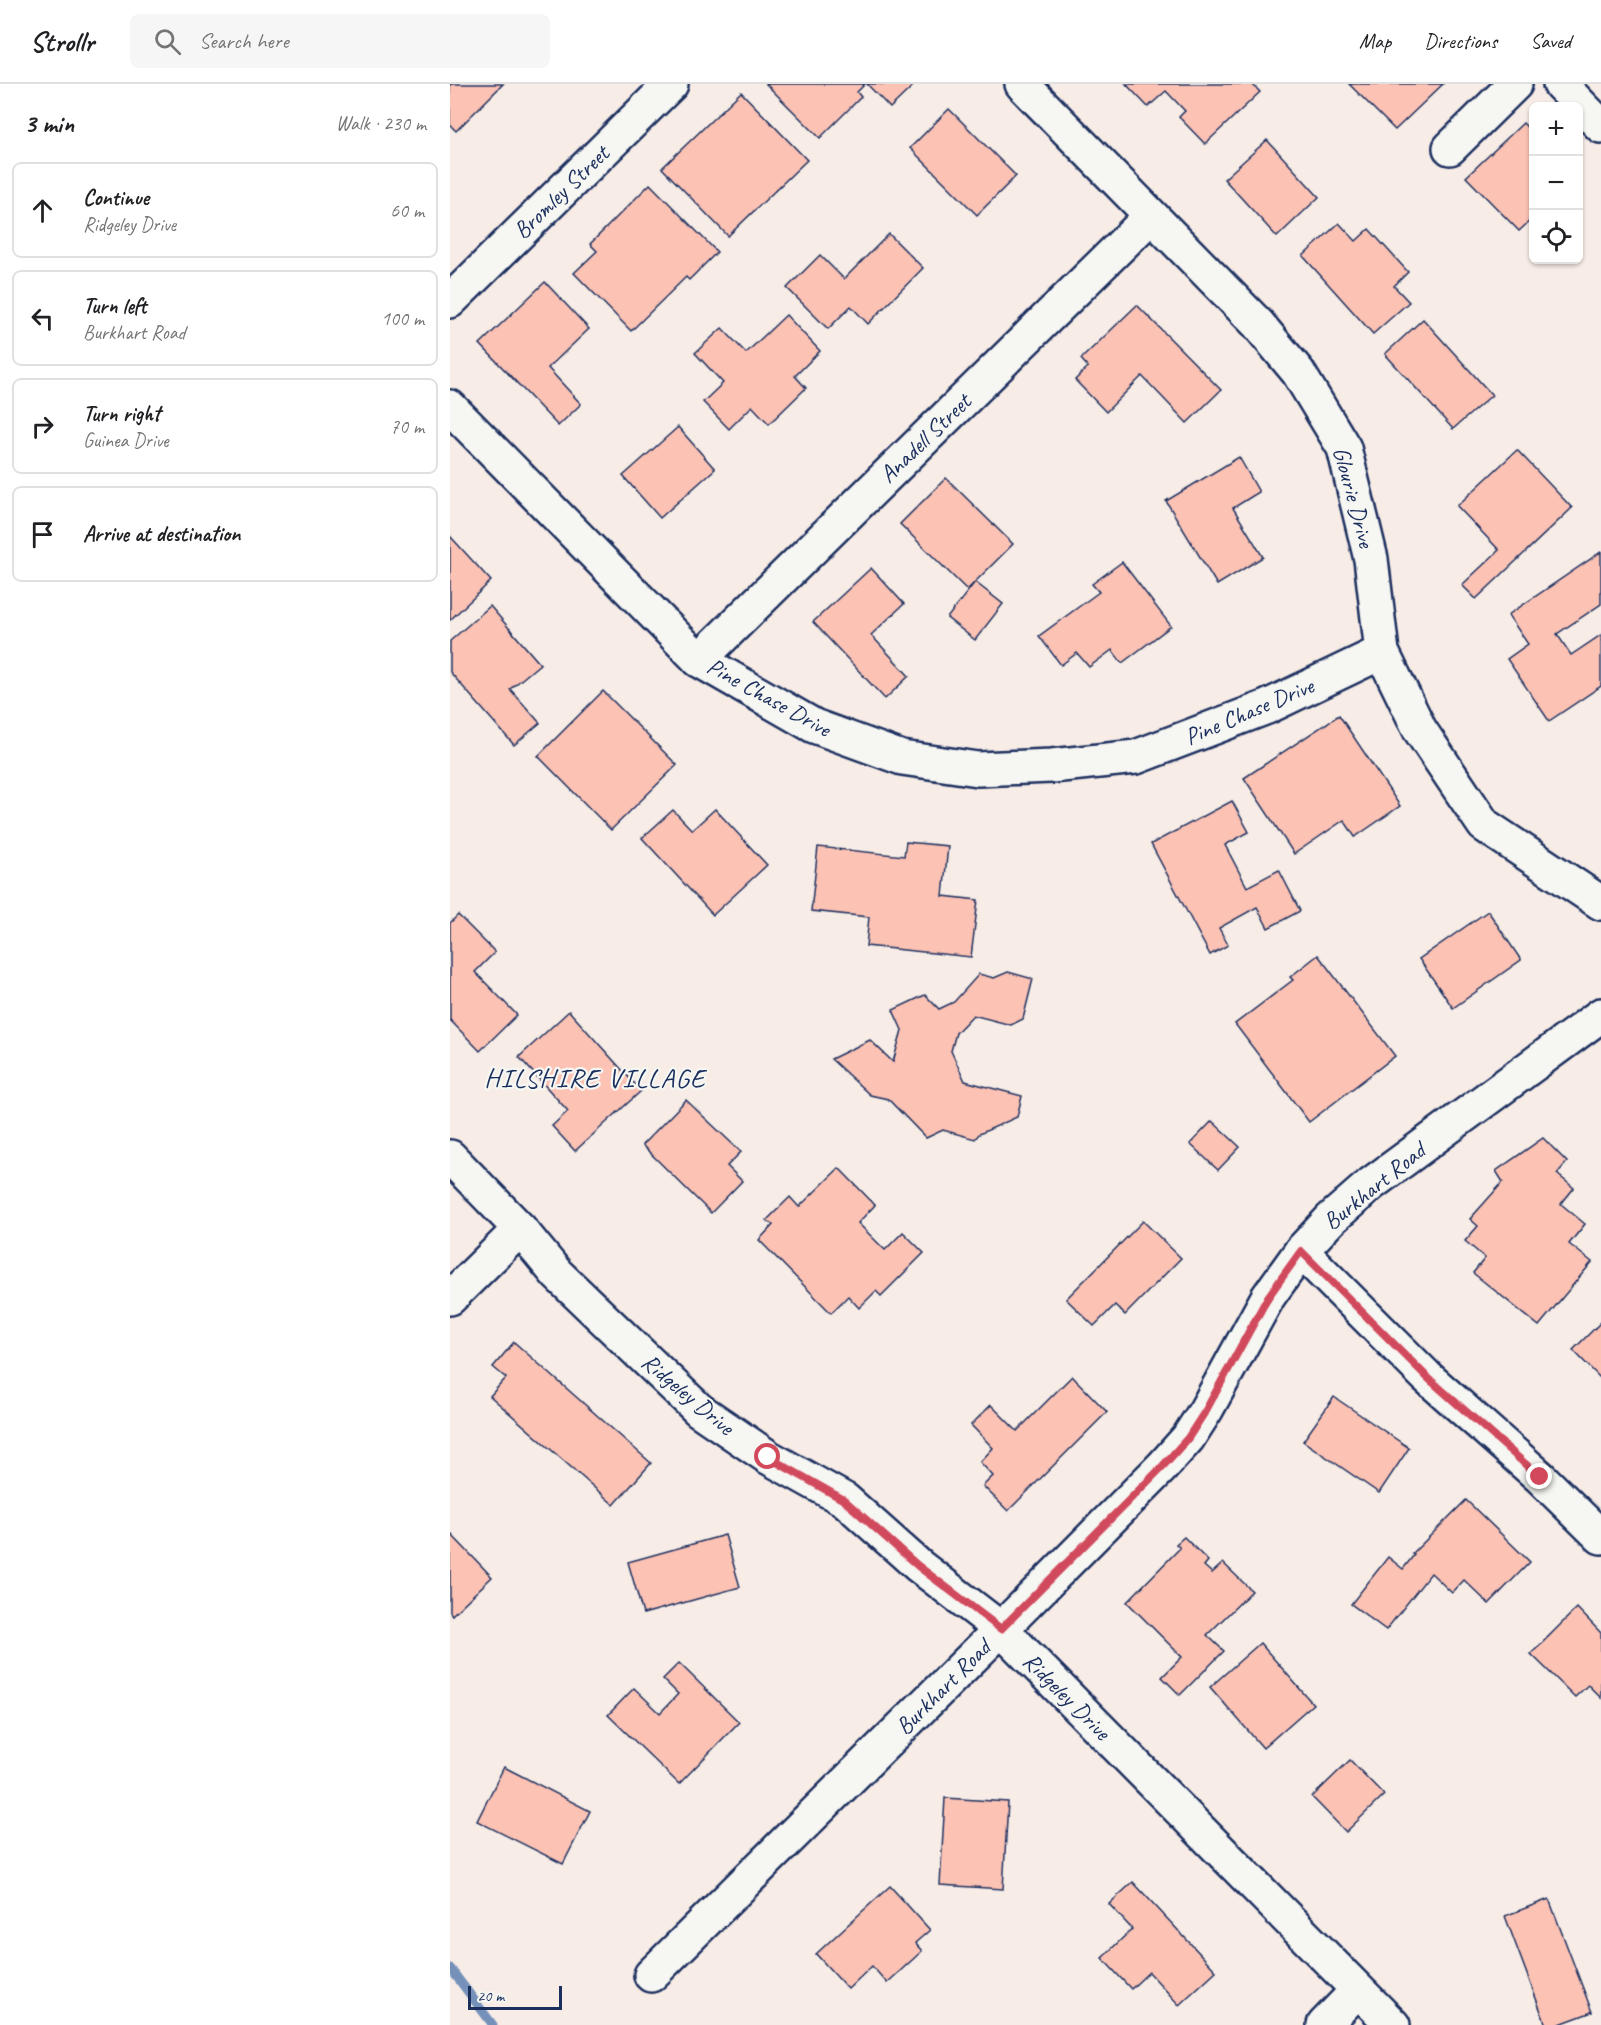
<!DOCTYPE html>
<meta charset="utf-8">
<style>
:root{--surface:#fff;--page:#f6f6f6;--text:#202124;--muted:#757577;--line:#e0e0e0}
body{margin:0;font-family:Caveat,sans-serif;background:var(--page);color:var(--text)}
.controls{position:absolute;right:18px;top:18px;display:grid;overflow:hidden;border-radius:9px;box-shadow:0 2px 4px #0004}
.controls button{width:54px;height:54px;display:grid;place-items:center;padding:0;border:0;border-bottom:2px solid var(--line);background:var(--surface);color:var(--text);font:30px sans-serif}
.scale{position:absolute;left:18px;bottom:15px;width:94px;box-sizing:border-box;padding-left:6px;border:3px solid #1b2f5e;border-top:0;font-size:16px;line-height:21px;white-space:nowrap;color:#1b2f5e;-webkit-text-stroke:4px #f6f6f2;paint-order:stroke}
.stop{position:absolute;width:18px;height:18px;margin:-14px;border:4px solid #d1495b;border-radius:50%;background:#fff}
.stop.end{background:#d1495b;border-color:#fff;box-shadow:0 2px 6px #0008}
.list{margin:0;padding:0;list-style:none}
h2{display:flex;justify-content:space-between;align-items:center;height:78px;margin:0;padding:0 24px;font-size:26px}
h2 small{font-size:20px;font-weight:400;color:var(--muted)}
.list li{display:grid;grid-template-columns:39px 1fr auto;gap:18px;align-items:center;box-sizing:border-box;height:96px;margin:0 12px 12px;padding:0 12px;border:2px solid var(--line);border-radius:9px}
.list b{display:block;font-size:22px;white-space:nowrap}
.list p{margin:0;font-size:20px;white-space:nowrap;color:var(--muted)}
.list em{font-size:20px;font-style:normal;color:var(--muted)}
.icon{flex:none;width:33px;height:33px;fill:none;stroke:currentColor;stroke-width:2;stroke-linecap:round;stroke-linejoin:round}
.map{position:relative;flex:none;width:1151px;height:1941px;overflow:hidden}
header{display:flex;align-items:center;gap:36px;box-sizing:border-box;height:84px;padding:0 30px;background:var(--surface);border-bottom:2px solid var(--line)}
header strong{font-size:28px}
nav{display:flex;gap:33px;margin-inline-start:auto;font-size:21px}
.search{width:420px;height:54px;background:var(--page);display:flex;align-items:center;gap:15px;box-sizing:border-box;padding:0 21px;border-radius:9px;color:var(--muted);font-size:22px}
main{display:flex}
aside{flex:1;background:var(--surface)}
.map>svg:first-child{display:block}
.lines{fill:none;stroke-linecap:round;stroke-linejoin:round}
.stream{stroke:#7491ba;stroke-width:9}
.building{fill:#fcc2b4;stroke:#1b2f5e;stroke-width:1.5}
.minor-casing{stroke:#1b2f5e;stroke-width:38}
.minor{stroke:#f6f6f2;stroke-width:33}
.route{stroke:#d1495b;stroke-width:8}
.labels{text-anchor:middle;stroke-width:4.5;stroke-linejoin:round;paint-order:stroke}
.street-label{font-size:24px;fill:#1b2f5e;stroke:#f6f6f2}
.quarter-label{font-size:27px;letter-spacing:1.5px;fill:#1b2f5e;stroke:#f6f6f2}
</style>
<header>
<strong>Strollr</strong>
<div class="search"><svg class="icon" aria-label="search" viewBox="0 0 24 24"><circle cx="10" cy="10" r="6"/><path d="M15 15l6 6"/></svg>Search here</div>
<nav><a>Map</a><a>Directions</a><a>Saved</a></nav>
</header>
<main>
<aside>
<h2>3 min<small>Walk · 230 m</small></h2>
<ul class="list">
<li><svg class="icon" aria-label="ahead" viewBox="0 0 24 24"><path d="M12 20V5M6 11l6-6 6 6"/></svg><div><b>Continue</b><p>Ridgeley Drive</p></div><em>60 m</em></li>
<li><svg class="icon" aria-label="left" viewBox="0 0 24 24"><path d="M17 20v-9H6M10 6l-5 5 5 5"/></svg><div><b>Turn left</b><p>Burkhart Road</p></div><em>100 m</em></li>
<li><svg class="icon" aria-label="right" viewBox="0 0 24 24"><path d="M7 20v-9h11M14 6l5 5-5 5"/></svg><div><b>Turn right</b><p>Guinea Drive</p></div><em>70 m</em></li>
<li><svg class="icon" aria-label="arrive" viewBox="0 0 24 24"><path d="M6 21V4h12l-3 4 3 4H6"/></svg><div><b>Arrive at destination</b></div></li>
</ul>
</aside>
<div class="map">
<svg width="1151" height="1941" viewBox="0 0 1151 1941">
<rect width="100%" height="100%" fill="#f7ece6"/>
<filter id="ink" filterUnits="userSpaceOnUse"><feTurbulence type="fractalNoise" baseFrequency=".0167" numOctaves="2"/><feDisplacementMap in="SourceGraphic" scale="12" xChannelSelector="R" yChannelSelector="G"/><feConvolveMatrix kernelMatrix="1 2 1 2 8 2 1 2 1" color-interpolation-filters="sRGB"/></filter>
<g filter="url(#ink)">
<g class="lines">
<polyline class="stream" points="0,1884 43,1941"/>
</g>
<g class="building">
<polygon points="0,0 53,0 6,47 0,41"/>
<polygon points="316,0 415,0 407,8 411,13 370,54"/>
<polygon points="417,0 465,0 440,24"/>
<polygon points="676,0 802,0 810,8 755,60 729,33 735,27 716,7 698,23"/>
<polygon points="899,0 993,0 945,46"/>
<polygon points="291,8 357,76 278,152 212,84"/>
<polygon points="499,25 566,92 527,131 460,64"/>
<polygon points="1073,39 1084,50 1084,133 1069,147 1016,93"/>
<polygon points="817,56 869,113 827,153 774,95"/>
<polygon points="200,100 267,168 239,196 236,193 181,247 124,189 147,167 140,160"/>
<polygon points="889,139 906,157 919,145 958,188 944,202 959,218 923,250 853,172"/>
<polygon points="439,150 473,184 418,240 401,222 378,245 337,204 370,171 394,195"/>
<polygon points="95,198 139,245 98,284 131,320 108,342 30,260"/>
<polygon points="687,221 771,306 737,339 692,292 656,328 625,296 638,283 631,275"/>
<polygon points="336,231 370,267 345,292 356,304 319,340 302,322 279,345 253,318 273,299 245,269 272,244 296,269"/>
<polygon points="973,235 1042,311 1003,345 935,270"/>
<polygon points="228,343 265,385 210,434 173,392"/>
<polygon points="1067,366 1122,424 1026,515 1012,501 1049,466 1007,422"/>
<polygon points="789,373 809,408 783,424 813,473 767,501 716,417"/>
<polygon points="496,394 563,460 517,506 450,440"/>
<polygon points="0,452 41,497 0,536"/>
<polygon points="1151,468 1151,520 1107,550 1121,571 1151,551 1151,602 1099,637 1057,575 1078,560 1058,531"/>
<polygon points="672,478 721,542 672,579 662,566 639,583 627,569 611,581 589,552 649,508 642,500"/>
<polygon points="421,484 454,520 421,551 459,592 435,615 363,538"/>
<polygon points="525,498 553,520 525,556 497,534"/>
<polygon points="40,522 90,580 60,605 90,639 64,661 0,588 0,557"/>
<polygon points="153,607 227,681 161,746 88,672"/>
<polygon points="889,631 950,722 905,753 894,736 844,770 794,694"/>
<polygon points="782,717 799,748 775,761 797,803 829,786 850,827 818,844 807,823 769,844 778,861 760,871 701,760"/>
<polygon points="265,725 317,781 263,831 192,754 223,726 242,746"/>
<polygon points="456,758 498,762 493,812 528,816 521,873 416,862 419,833 361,827 368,763 454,772"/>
<polygon points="1038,827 1071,876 1003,924 969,875"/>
<polygon points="8,831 45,868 25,888 67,931 30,967 0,936 0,839"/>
<polygon points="868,871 945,972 859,1038 785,940 843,896 840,893"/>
<polygon points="558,888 583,895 573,935 561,941 523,931 506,949 501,967 515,997 572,1012 567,1033 529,1050 525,1055 493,1046 476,1054 438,1015 420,1011 381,975 420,956 443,978 452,946 443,926 475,911 489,925 504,918 529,890 544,894"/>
<polygon points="119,927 191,1007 125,1067 102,1042 118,1027 69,973"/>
<polygon points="236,1016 291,1068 277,1082 292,1097 261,1129 192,1061"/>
<polygon points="762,1037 790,1063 768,1086 740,1060"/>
<polygon points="1093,1054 1117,1078 1107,1090 1124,1104 1111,1120 1135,1140 1119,1160 1142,1178 1089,1242 1023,1189 1035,1174 1015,1157 1028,1142 1020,1135 1053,1098 1046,1087"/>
<polygon points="389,1084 425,1121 408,1139 435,1166 453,1148 474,1169 431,1212 426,1207 409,1224 398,1212 381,1229 309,1156 323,1141 317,1136 340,1113 349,1123"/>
<polygon points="693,1137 731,1174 675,1231 665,1221 644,1242 616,1215"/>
<polygon points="1151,1238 1151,1295 1123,1266"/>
<polygon points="64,1258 201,1379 164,1421 40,1312 56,1294 43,1283"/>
<polygon points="622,1292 657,1328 558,1427 533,1402 543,1392 530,1378 543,1364 521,1341 541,1321 567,1347"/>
<polygon points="884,1313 959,1364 929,1409 853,1357"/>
<polygon points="1016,1416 1080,1478 1039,1520 1014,1496 1002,1509 981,1489 936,1546 901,1520 938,1473 953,1485 964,1471 962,1470"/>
<polygon points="0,1449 42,1493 2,1531 0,1528"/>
<polygon points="275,1451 290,1503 193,1530 178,1478"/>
<polygon points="734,1453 758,1477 754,1482 762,1489 773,1479 802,1507 757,1551 774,1567 730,1611 712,1593 732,1573 677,1518 730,1464 726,1460"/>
<polygon points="1127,1524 1151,1549 1151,1614 1138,1601 1125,1613 1081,1570"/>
<polygon points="810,1559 863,1620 813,1664 760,1603"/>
<polygon points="229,1579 289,1638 229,1700 158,1631 184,1604 210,1629 228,1610 213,1595"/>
<polygon points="900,1676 934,1711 896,1748 862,1713"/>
<polygon points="54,1683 140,1727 113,1780 27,1737"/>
<polygon points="495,1714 558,1718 553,1805 490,1801"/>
<polygon points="683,1798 766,1887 729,1921 699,1888 681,1905 652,1874 682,1845 659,1820"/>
<polygon points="440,1802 480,1846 465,1859 472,1867 437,1899 422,1882 398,1905 366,1870"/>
<polygon points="1099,1815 1142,1928 1107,1941 1096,1941 1055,1832"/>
</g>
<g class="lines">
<g class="minor-casing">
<g id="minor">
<polyline points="572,0 808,240 848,288 894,364 921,475 932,568 970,646 1034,741 1151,819"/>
<polyline points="1110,0 1151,42"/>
<polyline points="1000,64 1065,0"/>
<polyline points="0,217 221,0"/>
<polyline points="0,323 249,576 364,642 452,674 528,685 602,682 686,673 817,623 932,568"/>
<polyline points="249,576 701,132"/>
<polyline points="0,1073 70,1145 107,1190 249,1326 318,1373 395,1416 469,1482 551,1545 943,1941"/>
<polyline points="851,1167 977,1293 1090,1393 1151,1453"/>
<polyline points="0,1214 70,1145"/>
<polyline points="201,1891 551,1545 712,1383 738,1354 756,1326 818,1213 851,1167 881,1135 921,1100 1151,931"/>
<polyline points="874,1941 907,1907"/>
</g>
</g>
<use href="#minor" class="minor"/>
</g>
</g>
<g class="lines" filter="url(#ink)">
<polyline class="route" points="318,1373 394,1416 468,1482 551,1545 712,1383 738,1354 756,1326 818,1213 851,1167 977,1293 1090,1393"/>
</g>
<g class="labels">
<g class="street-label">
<text transform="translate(111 108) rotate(-44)" y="8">Bromley Street</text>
<text transform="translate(475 354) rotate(-44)" y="8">Anadell Street</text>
<text transform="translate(904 413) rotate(75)" y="8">Glourie Drive</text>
<text transform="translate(319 613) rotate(29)" y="8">Pine Chase Drive</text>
<text transform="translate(799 627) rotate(-23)" y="8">Pine Chase Drive</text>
<text transform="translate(924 1102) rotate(-39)" y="8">Burkhart Road</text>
<text transform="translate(238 1310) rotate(40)" y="8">Ridgeley Drive</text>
<text transform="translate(493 1603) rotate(-45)" y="8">Burkhart Road</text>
<text transform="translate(617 1612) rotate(45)" y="8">Ridgeley Drive</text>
</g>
<g class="quarter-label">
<text x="145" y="1003">HILSHIRE VILLAGE</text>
</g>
</g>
</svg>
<div class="controls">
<button>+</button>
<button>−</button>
<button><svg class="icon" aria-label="locate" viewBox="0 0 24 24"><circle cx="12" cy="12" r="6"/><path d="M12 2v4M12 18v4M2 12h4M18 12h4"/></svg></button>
</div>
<div class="scale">20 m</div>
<div class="stop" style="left:318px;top:1373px"></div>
<div class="stop end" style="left:1090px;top:1393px"></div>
</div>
</main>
